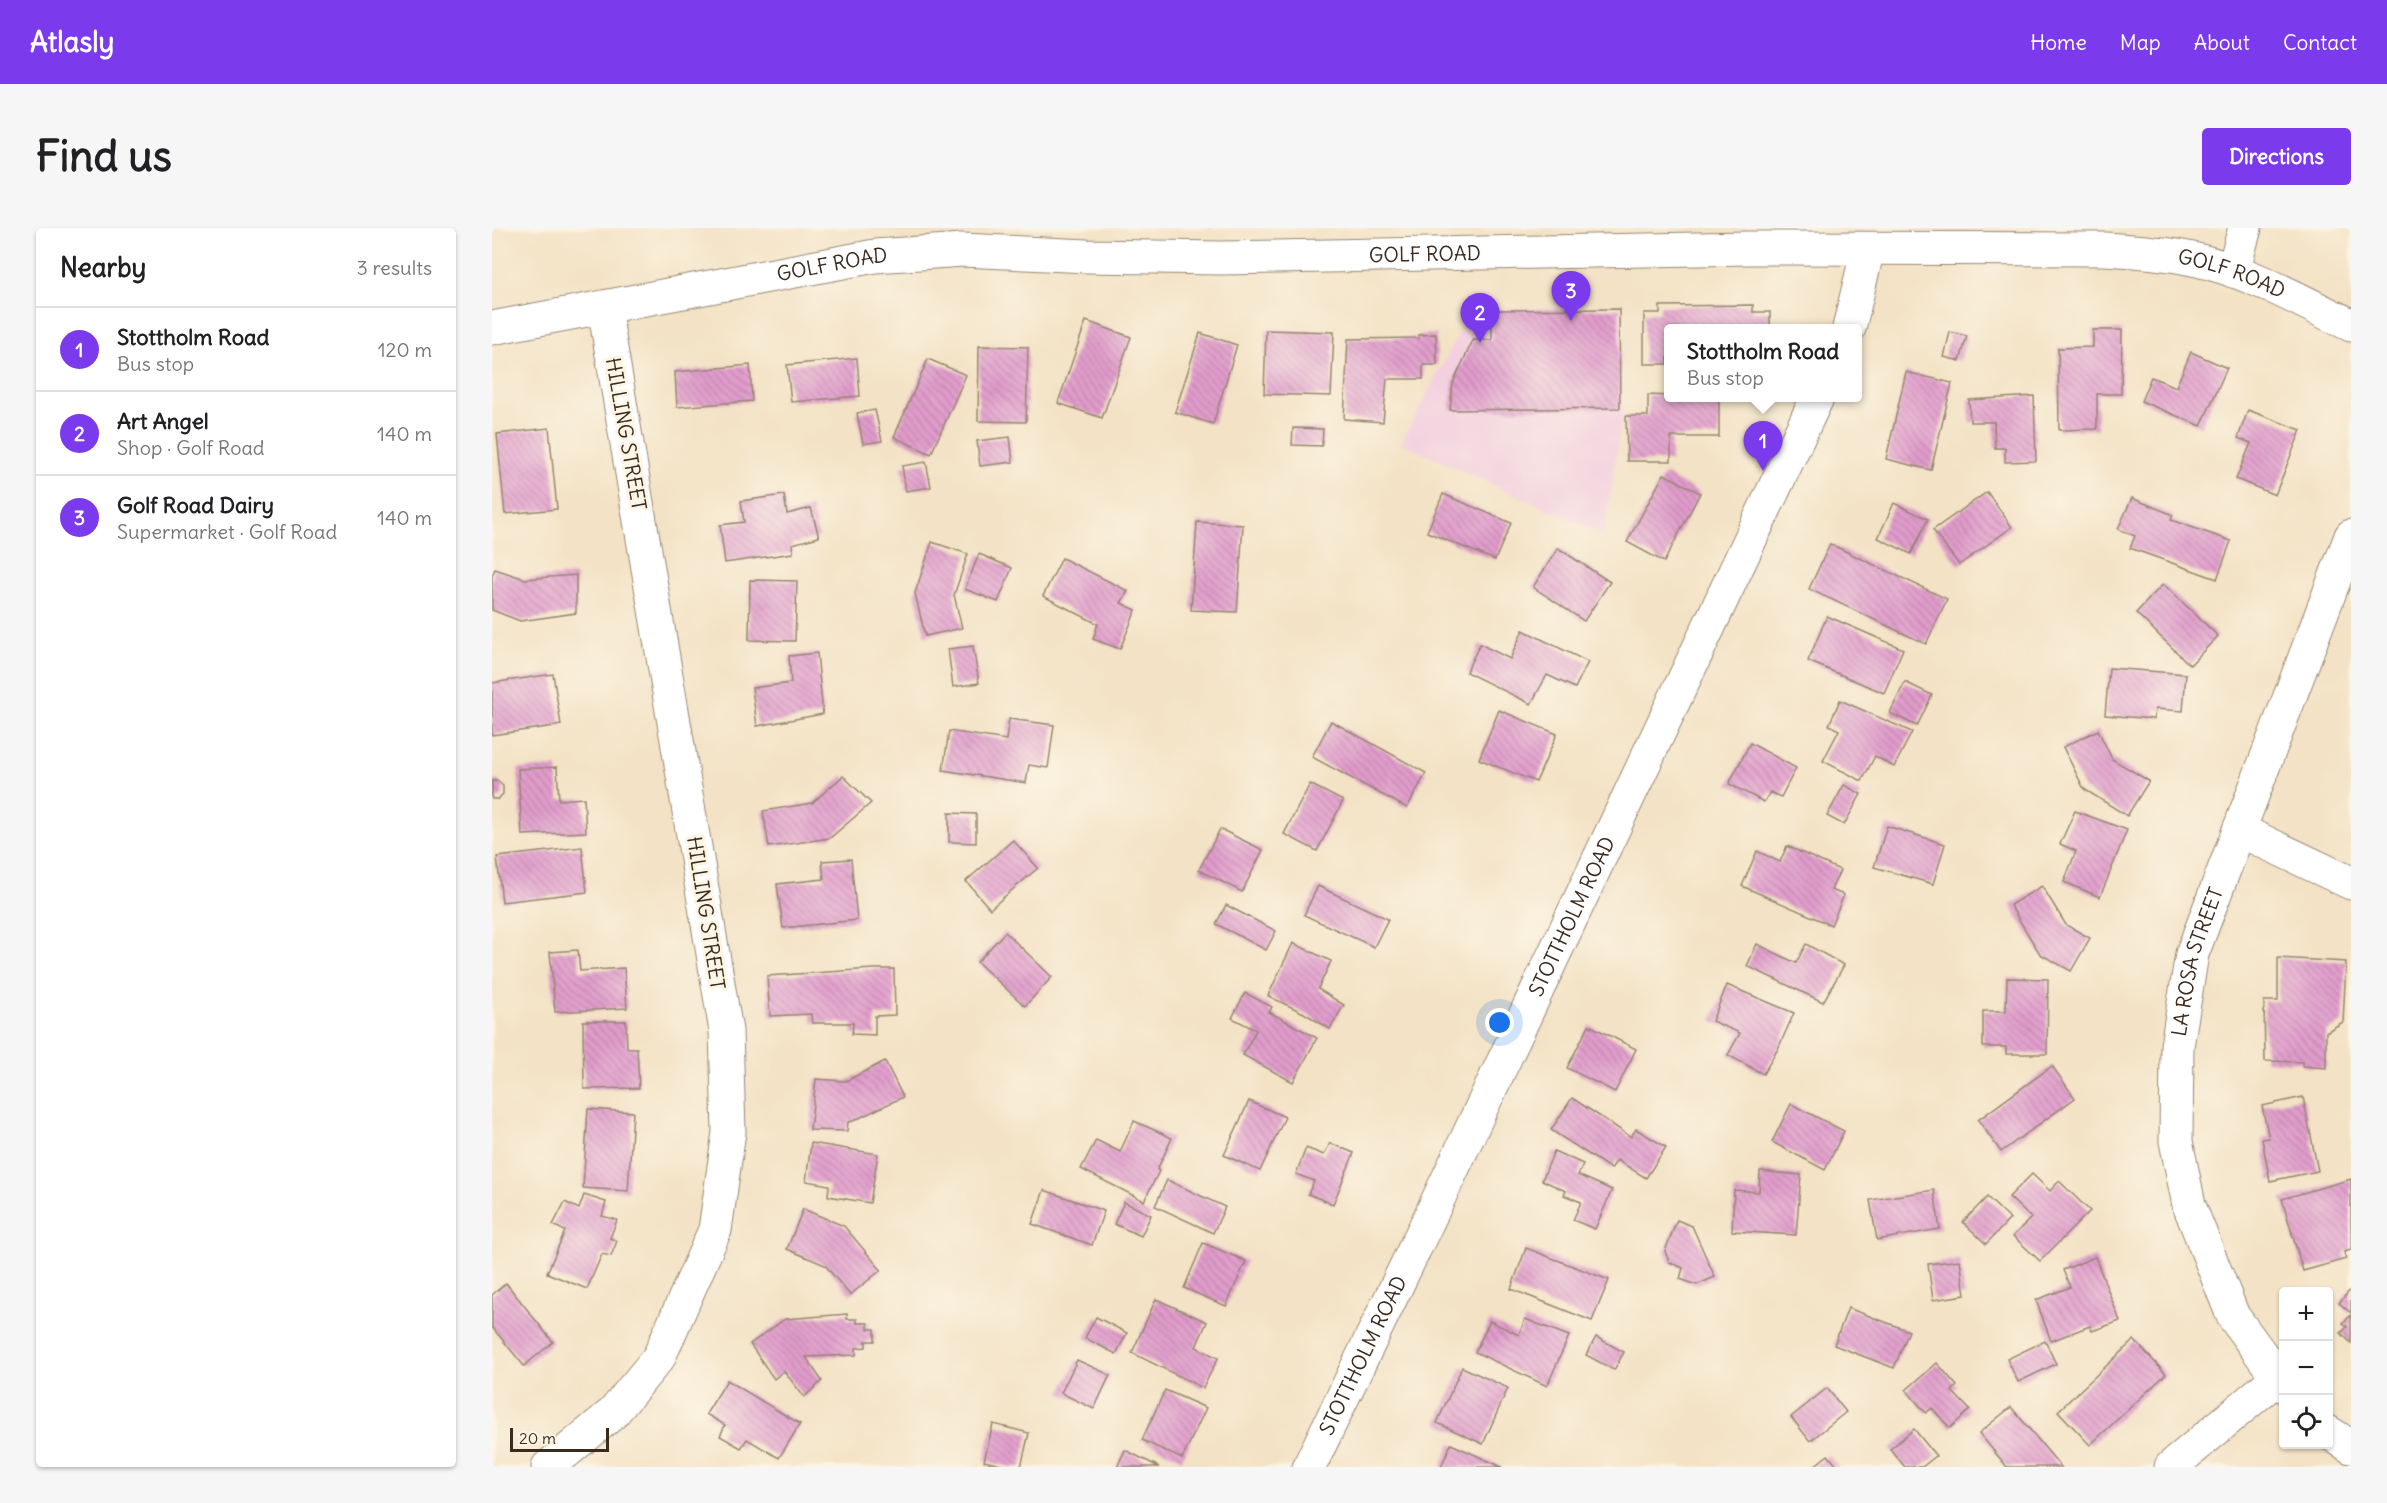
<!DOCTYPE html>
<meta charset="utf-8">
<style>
:root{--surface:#fff;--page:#f6f6f6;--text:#202124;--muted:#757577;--line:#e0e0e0;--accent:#7c3aed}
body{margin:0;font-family:Delius,sans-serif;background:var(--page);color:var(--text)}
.controls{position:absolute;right:18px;bottom:18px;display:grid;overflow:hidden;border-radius:6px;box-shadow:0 2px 4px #0004}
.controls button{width:54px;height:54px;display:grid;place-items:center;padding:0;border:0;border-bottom:2px solid var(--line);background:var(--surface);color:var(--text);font:30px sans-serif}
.scale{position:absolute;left:18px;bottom:15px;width:99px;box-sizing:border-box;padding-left:6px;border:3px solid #3b2a1e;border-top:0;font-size:16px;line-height:21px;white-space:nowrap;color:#3b2a1e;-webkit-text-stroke:4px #fcf5e5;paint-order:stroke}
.you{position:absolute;left:1008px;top:795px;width:21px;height:21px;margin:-15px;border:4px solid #fff;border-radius:50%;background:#1a73e8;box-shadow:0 0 0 9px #1a73e833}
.badge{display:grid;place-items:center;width:39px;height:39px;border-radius:50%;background:var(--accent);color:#fff;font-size:20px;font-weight:700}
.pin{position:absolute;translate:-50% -50px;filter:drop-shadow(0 2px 3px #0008)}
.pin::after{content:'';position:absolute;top:32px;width:21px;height:18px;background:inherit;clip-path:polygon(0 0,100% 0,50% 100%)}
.popup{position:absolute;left:1172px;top:96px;width:198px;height:78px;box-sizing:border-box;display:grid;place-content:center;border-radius:6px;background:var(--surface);filter:drop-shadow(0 2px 4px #0005);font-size:20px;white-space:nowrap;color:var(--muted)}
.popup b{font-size:22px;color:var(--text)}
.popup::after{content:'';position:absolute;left:50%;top:100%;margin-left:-12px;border:12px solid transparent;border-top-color:var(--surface)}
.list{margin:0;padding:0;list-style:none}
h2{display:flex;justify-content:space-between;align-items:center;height:78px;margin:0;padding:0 24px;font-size:26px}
h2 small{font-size:20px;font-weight:400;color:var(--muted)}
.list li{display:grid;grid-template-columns:39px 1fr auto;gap:18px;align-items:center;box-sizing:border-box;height:84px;padding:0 24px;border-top:2px solid var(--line)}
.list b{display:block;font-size:22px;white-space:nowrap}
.list p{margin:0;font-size:20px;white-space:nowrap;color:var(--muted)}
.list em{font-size:20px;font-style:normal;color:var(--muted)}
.icon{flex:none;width:33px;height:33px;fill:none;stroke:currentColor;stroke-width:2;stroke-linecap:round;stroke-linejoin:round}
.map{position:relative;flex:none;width:1859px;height:1239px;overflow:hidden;border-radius:6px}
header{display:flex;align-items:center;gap:36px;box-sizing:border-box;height:84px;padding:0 30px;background:var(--accent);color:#fff}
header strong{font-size:28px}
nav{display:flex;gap:33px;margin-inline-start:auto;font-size:21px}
.intro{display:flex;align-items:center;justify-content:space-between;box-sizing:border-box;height:144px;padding:0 36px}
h1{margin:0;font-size:42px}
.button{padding:15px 27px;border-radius:6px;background:var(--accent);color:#fff;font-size:21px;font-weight:700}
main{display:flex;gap:36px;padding:0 36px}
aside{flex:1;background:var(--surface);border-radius:6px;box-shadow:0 2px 4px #0004}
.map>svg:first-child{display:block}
.built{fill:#f3cfdf}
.building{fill:url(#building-back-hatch)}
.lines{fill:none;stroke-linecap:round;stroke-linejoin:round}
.minor-casing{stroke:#978672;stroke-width:35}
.minor{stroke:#fff;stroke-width:33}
.labels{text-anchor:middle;stroke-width:6;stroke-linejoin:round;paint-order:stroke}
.street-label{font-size:20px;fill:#3b2a1e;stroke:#fcf5e5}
</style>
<header>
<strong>Atlasly</strong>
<nav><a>Home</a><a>Map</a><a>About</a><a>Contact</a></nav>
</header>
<div class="intro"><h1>Find us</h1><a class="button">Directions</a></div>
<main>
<aside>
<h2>Nearby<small>3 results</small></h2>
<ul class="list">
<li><span class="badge">1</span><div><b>Stottholm Road</b><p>Bus stop</p></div><em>120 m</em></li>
<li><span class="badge">2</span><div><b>Art Angel</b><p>Shop · Golf Road</p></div><em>140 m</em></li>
<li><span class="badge">3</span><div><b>Golf Road Dairy</b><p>Supermarket · Golf Road</p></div><em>140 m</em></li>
</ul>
</aside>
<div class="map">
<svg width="1859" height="1239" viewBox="0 0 1859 1239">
<defs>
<pattern id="building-back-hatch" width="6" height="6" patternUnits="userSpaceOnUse" patternTransform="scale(1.5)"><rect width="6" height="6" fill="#e29dcd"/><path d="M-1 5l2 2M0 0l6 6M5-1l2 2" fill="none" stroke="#b880a6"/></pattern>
</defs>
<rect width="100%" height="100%" fill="#fcf5e5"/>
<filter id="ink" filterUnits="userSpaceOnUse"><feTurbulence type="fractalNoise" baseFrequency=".0167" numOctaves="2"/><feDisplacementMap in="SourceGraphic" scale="12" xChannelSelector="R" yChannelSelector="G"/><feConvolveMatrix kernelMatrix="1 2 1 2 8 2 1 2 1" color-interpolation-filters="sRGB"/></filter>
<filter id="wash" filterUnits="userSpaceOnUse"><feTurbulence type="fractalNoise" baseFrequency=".008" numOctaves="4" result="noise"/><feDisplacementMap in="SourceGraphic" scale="24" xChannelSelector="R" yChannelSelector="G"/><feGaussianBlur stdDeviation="1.35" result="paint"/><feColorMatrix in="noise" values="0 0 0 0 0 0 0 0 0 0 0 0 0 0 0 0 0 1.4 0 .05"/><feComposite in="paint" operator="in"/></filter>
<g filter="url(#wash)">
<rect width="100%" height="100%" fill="#f3e2c5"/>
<polygon class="built" points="1129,80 1130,188 1112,307 909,215 980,81"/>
<g id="blocks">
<g class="building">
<polygon points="1261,77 1261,84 1278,84 1278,100 1176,100 1176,136 1152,136 1152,85 1168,85 1168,78"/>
<polygon points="1127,81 1128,180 958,182 961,155 981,112 1000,112 1000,82"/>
<polygon points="594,93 639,109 610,190 566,175"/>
<polygon points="774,102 842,104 839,168 772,166"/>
<polygon points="1601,102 1630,102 1629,166 1605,166 1605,201 1567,202 1566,120 1601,119"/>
<polygon points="1458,104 1475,108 1468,133 1452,129"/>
<polygon points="708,105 745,117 721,196 683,184"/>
<polygon points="944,106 945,137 931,137 931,151 895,151 891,194 852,191 856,111 927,110 927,107"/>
<polygon points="487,118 536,119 534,194 486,193"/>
<polygon points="1699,124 1735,140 1709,198 1649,173 1659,149 1684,159"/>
<polygon points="365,130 368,168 299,174 295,137"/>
<polygon points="436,131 474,147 439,226 402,209"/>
<polygon points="258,137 260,173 185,179 183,144"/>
<polygon points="1414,144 1460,155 1439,242 1394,231"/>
<polygon points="1156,167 1227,170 1227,209 1179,209 1179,233 1135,233 1134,188 1156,188"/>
<polygon points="1542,168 1544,233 1513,234 1513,220 1503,220 1502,194 1478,194 1477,172"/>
<polygon points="383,182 390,213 371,216 365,185"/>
<polygon points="1756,182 1809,202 1783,267 1744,251 1759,215 1746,210"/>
<polygon points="57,200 65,281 13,286 5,206"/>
<polygon points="801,200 831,201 830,218 800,217"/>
<polygon points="518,209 521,234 488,238 485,213"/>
<polygon points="434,234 439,259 414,263 410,238"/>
<polygon points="1172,246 1208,265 1172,334 1135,314"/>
<polygon points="1495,264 1520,299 1467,337 1441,302"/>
<polygon points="951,266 1019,295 1003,332 935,304"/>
<polygon points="292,267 295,286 319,280 327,309 300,316 301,325 233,335 228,297 252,294 249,273"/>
<polygon points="1640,270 1681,287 1679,292 1739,313 1725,351 1638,320 1643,308 1626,301"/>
<polygon points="1402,275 1436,291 1419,326 1386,310"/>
<polygon points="705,294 751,297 745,384 699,382"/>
<polygon points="440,314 476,326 462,367 470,400 433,408 423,365"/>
<polygon points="1338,316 1455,371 1434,416 1317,361"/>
<polygon points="1066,320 1118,354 1092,393 1041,359"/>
<polygon points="487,326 520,340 506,374 473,361"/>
<polygon points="570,330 636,363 629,375 644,382 628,421 601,411 606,396 551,368"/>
<polygon points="3,341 33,351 84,347 84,385 28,393 0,382 0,348"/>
<polygon points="258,352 305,353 303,413 257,412"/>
<polygon points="1671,356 1726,408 1698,437 1644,385"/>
<polygon points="1335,388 1411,421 1392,465 1316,433"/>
<polygon points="1031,402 1096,434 1083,460 1055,447 1039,476 974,444 988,416 1018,431"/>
<polygon points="481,418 487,455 461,459 456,421"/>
<polygon points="325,425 331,486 265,498 260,460 299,455 297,428"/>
<polygon points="1617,440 1694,446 1691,483 1663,481 1662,491 1613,487"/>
<polygon points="61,446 69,497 0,507 0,455"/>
<polygon points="1413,454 1440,467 1425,498 1398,485"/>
<polygon points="1348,472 1420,504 1402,539 1383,528 1370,553 1331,533 1347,502 1337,497"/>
<polygon points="1007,482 1065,506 1044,554 987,531"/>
<polygon points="517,491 562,497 556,540 537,537 534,555 451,542 457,503 514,512"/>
<polygon points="839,493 934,545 915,580 820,529"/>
<polygon points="1606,502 1620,531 1657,553 1635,588 1592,561 1571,519"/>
<polygon points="1258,515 1304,540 1289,569 1278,564 1272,574 1237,556"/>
<polygon points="65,539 67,572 92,570 94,604 30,607 26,541"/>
<polygon points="351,548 379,575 338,610 277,619 271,583 320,575"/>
<polygon points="0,553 6,553 11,558 11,566 6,571 0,571"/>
<polygon points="818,556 851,573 825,623 792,606"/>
<polygon points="1352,557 1369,566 1352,597 1335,588"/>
<polygon points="1583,583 1635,602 1608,669 1572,654 1584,623 1568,616"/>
<polygon points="457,585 484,586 484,615 457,614"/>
<polygon points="1395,598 1453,616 1441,656 1382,639"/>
<polygon points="728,601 771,622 750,664 707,642"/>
<polygon points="521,612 546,640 498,681 474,653"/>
<polygon points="1295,618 1348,642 1339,662 1352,667 1339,697 1250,658 1265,623 1288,634"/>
<polygon points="90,619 95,664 10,674 5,629"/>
<polygon points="359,631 365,692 291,700 285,656 332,651 330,633"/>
<polygon points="826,658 896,691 882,719 812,687"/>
<polygon points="1550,658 1574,697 1598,710 1579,743 1548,726 1518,677"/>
<polygon points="734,677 784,703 774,722 724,696"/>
<polygon points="513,704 560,749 533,778 485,734"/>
<polygon points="801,715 839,733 826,761 852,777 838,801 812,785 776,768"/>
<polygon points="1265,716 1304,735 1314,716 1352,737 1331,774 1255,738"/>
<polygon points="86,722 88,743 132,740 135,780 63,784 58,724"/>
<polygon points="1786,730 1854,734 1851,794 1834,804 1834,840 1810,838 1810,834 1773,833 1772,773 1786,773"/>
<polygon points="381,741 402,741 403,787 383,788 383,807 360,806 361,795 320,795 319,786 278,788 275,748"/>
<polygon points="1515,750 1556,751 1555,826 1514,826 1514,819 1491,819 1491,783 1514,783"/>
<polygon points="1235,757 1302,785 1286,821 1271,846 1236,827 1248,805 1220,793"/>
<polygon points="753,765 780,779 777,784 825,810 801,854 751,827 764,802 740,790"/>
<polygon points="91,793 134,793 135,820 145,820 147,860 92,861"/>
<polygon points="1097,797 1144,821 1123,864 1075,840"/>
<polygon points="393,833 411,869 361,893 356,894 355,903 318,902 324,851 354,853"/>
<polygon points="1560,838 1583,870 1509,924 1486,892"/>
<polygon points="1811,869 1826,943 1778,953 1770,911 1777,910 1770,878"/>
<polygon points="1080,870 1139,909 1144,901 1174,919 1154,950 1125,932 1119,941 1059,902"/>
<polygon points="757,873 793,889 768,943 732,927"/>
<polygon points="1299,876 1352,903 1333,942 1280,914"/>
<polygon points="96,881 141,884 136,963 91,960"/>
<polygon points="642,893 680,910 665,942 667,943 652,973 589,941 604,912 628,924"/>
<polygon points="319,915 386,926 378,975 336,968 337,957 314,953"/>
<polygon points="838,915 862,925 841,976 816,966 822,953 804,946 814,920 832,927"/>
<polygon points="1062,923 1091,936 1086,947 1120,962 1103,1001 1081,992 1089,974 1072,967 1074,963 1050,952"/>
<polygon points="1268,943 1309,947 1304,1007 1240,1003 1242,962 1267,964"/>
<polygon points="1540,946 1558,963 1567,953 1598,983 1548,1033 1521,1008 1539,990 1517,969"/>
<polygon points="1859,951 1859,1022 1852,1024 1854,1031 1811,1043 1790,971"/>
<polygon points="675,952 733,979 721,1005 663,978"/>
<polygon points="552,962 612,983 600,1017 540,996"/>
<polygon points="1442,962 1448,1001 1385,1012 1378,972"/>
<polygon points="92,967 114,974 110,988 125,992 118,1010 125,1013 119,1028 110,1026 95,1061 55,1045 73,1003 61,997 73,974 87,981"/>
<polygon points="1495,969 1518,991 1494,1016 1471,994"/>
<polygon points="632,974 659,987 649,1008 622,996"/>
<polygon points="311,981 352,998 389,1042 358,1067 333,1037 295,1021"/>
<polygon points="1185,992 1200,998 1223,1049 1204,1057 1188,1051 1191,1040 1177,1034 1173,1023"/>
<polygon points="711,1015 754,1033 734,1078 692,1060"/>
<polygon points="1034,1020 1117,1052 1100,1093 1019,1061"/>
<polygon points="1603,1029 1628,1093 1600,1103 1598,1098 1559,1113 1544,1072 1578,1059 1571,1042"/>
<polygon points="1468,1032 1473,1067 1441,1072 1436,1036"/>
<polygon points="14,1055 61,1114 32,1138 0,1099 0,1067"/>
<polygon points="1859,1061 1859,1085 1847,1075"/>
<polygon points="664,1071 715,1094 704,1119 726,1130 711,1160 640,1125"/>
<polygon points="1356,1080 1417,1103 1402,1140 1342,1117"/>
<polygon points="355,1086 355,1091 365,1091 365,1095 376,1095 376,1101 383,1101 383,1113 374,1113 374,1119 364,1120 364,1127 314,1129 330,1153 312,1169 292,1143 282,1151 258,1116 293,1091"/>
<polygon points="1859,1087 1859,1115 1849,1105 1855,1099 1851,1095"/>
<polygon points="604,1089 635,1105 624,1126 593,1110"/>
<polygon points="1033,1091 1077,1108 1055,1158 983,1124 998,1093 1027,1107"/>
<polygon points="1104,1109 1132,1124 1122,1142 1094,1127"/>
<polygon points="1642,1112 1674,1146 1598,1217 1566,1183"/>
<polygon points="1553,1113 1564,1136 1526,1154 1515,1131"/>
<polygon points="585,1132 618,1147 602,1181 569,1165"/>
<polygon points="1445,1135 1465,1158 1460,1163 1478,1182 1458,1200 1440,1180 1434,1185 1414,1162"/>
<polygon points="970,1139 1016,1160 991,1216 945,1195"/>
<polygon points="235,1152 308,1196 287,1230 255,1211 249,1220 228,1208 233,1197 214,1186"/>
<polygon points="1335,1160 1354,1184 1318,1213 1299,1189"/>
<polygon points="673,1162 714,1180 690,1231 650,1212"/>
<polygon points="1519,1179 1569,1239 1515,1239 1487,1205"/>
<polygon points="501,1196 537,1205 529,1239 518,1239 492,1233"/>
<polygon points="1422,1201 1444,1228 1430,1239 1413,1239 1398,1221"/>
<polygon points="959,1216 1010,1239 949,1239"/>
<polygon points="633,1222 667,1239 625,1239"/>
<polygon points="1336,1227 1346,1239 1321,1239"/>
</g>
</g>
</g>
<g filter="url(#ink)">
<use href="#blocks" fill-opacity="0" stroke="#978672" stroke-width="1.5"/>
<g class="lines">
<g class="minor-casing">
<g id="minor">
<polyline points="1741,43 1753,0"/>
<path id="s1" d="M0 100 383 28 471 22 595 28 729 30 1257 20 1613 21C1645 23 1675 25 1705 32 1759 44 1810 74 1859 97"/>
<polyline points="1357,100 1376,21"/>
<polyline points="1747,602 1859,655"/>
<path id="s2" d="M1792 1158 1741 1088 1697 977 1684 913 1685 818 1700 726 1859 308"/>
<polyline points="1836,1204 1859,1219"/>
<polyline points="56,1239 121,1185 167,1129 223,1002 237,904 234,803 112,79"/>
<path id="s3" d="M817 1239 935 995 1325 170"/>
<polyline points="1679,1239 1784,1151"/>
</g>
</g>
<use href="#minor" class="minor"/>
</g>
</g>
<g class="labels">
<g class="street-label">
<text dy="7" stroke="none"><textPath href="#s1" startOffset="940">GOLF ROAD</textPath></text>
<text dy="7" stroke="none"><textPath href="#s1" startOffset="346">GOLF ROAD</textPath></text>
<text dy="7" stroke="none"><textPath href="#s1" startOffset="1750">GOLF ROAD</textPath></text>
<text transform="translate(134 206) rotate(80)" y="7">HILLING STREET</text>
<text transform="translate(214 685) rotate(81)" y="7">HILLING STREET</text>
<text dy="7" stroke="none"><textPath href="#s3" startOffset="610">STOTTHOLM ROAD</textPath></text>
<text dy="7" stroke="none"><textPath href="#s2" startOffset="453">LA ROSA STREET</textPath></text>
<text dy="7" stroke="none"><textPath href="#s3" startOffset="124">STOTTHOLM ROAD</textPath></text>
</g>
</g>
</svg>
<div class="controls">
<button>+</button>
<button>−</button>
<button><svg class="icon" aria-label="locate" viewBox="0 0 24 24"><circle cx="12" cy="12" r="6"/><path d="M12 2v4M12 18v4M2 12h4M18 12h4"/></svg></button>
</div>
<div class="scale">20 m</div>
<div class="you"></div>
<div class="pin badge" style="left:1271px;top:243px">1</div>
<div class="popup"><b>Stottholm Road</b>Bus stop</div>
<div class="pin badge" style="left:988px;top:115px">2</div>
<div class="pin badge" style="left:1079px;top:93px">3</div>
</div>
</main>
